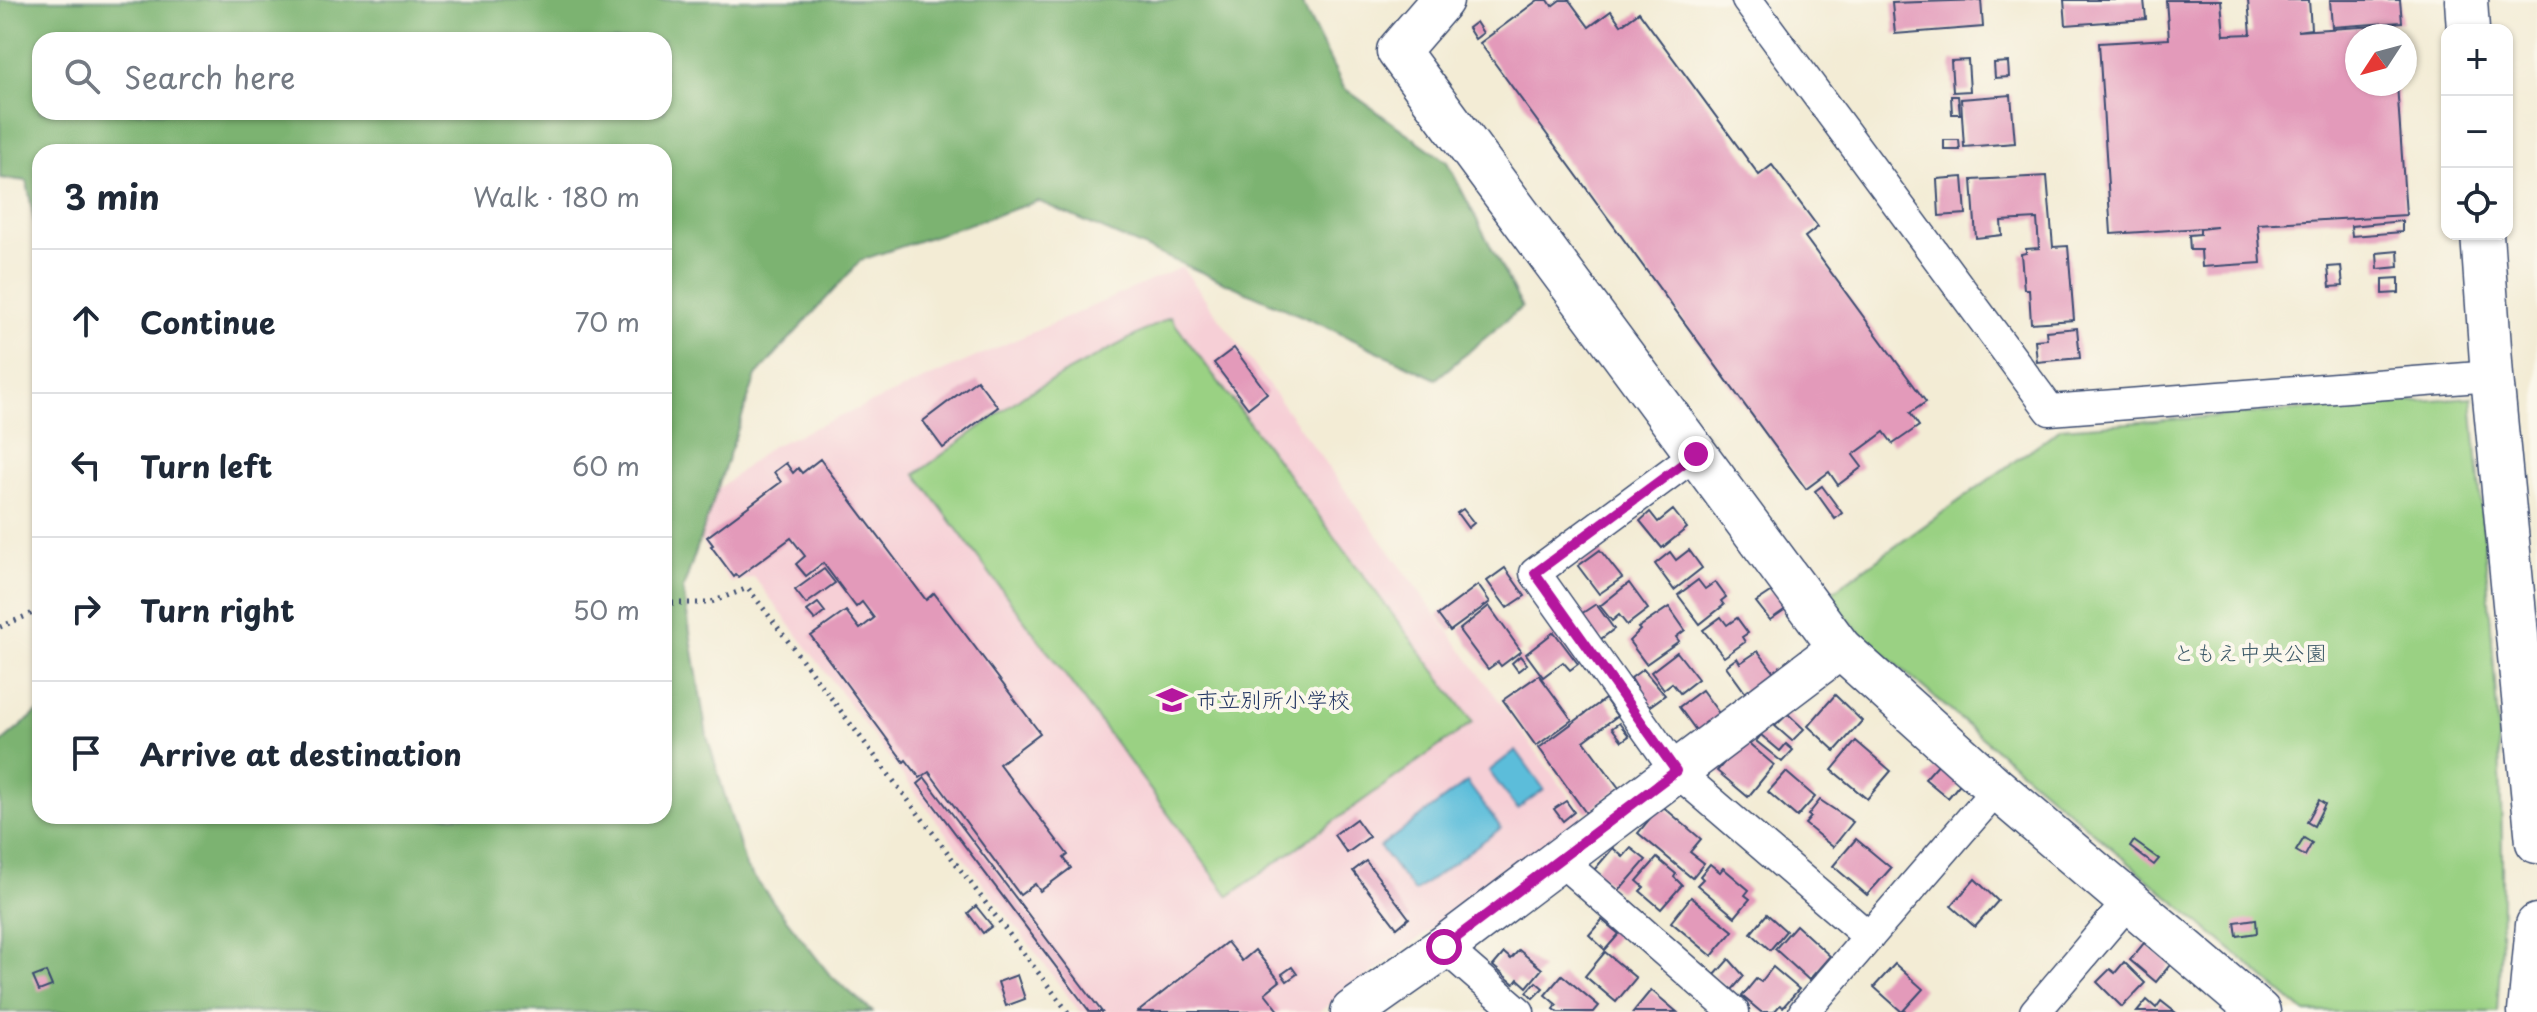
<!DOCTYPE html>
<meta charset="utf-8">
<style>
:root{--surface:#fff;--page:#f2f2f3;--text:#1f2937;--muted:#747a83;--line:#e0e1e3}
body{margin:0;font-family:"Playpen Sans","Klee One",sans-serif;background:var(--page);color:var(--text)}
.controls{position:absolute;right:24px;top:24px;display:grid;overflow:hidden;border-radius:16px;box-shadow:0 2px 6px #0004}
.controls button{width:72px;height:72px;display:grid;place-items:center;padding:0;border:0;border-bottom:2px solid var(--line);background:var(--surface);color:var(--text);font:40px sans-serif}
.compass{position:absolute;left:2345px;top:24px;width:72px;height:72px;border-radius:50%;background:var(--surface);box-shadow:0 2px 6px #0004;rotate:234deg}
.stop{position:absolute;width:24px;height:24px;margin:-18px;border:6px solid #b5179e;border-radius:50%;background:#fff}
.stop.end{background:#b5179e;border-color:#fff;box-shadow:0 2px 8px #0008}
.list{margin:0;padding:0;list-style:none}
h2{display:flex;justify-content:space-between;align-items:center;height:104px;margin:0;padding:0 32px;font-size:34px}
h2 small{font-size:26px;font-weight:400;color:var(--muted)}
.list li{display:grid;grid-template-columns:52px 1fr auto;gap:24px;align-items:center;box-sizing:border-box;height:144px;padding:0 32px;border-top:2px solid var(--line)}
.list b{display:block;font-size:30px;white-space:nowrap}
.list em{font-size:26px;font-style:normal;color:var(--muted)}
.icon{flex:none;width:44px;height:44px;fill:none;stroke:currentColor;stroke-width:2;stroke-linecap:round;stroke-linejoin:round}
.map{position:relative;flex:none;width:2537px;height:1012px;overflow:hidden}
.search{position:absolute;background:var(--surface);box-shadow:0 2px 6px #0004;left:32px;top:32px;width:640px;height:88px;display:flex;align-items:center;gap:20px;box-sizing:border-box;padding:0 28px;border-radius:24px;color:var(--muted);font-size:30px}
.panel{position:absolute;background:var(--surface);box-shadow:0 2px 6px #0004;left:32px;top:144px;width:640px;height:680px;border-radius:24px}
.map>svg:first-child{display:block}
.built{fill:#f6cfd6}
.green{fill:#9ad183;stroke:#5a8070;stroke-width:2}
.forest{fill:#7bb371;stroke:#4b7168;stroke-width:2;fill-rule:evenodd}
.water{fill:#5cbdda;stroke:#3c769c;stroke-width:2}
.building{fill:#e39aba}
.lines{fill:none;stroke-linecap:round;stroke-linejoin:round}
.street-casing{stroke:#3b4b70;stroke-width:33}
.secondary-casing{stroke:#3b4b70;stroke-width:45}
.path{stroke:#3b4b70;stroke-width:5;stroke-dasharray:2 6;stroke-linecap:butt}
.street{stroke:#fff;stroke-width:30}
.secondary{stroke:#fff;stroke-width:42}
.route{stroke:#b5179e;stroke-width:10}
.labels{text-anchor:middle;stroke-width:8;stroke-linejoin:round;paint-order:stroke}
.park-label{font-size:22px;fill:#3b5867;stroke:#fbf7ec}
.poi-label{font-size:22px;fill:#1b2f5e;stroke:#fbf7ec;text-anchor:start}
</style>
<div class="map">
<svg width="2537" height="1012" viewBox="0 0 2537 1012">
<rect width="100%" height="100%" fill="#fbf7ec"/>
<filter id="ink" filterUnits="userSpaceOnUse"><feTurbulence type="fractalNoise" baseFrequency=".0125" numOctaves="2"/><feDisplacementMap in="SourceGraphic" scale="16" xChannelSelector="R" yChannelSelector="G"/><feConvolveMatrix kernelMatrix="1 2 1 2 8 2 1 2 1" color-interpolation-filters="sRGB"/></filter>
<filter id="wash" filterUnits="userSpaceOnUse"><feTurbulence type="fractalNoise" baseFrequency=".006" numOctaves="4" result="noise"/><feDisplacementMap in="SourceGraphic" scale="32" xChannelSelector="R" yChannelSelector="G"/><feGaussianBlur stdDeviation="1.8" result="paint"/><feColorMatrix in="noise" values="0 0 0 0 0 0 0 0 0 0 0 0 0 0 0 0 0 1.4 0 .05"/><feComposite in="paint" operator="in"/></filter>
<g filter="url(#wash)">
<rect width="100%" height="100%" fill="#f3ecd5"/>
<polygon class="built" points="1182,267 1584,817 1319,1012 1080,1012 754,577 731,583 684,517 770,447"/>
<g class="green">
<polygon points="1170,317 1473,722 1229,896 916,474 1024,395"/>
<path d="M2472 397C2488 601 2513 807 2497 1012H2304L1864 637 1826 596 2061 428Z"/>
</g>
<path class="forest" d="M0 0H1300L1344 88 1447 162 1522 307 1436 379 1329 328 1038 201 861 260 756 376 683 589 707 736 746 867 830 975 873 1012H0V744L40 710V816H664V152H40V238H37L27 181 0 178ZM40 40H664V112H40Z"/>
<g class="water">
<polygon points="1516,750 1544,789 1517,809 1489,771"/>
<polygon points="1467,782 1501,828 1414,892 1380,847"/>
</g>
<g id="blocks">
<g class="building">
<polygon points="1538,0 1548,0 1552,6 1560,0 1569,0 1589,27 1611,11 1621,25 1639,12 1759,175 1772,165 1818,227 1805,237 1926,402 1910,413 1919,426 1893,444 1884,432 1853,455 1862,467 1838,485 1829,472 1806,489 1480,43"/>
<polygon points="1981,0 1983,27 1895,34 1892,3"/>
<polygon points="2064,0 2144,0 2146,19 2066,25"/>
<polygon points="2166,0 2221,0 2224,35 2251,34 2248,0 2309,0 2311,29 2297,31 2393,25 2394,36 2357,36 2357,84 2397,84 2406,215 2258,224 2261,263 2202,267 2201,250 2190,250 2189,235 2200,234 2200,229 2217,227 2111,234 2099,43 2169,39"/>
<polygon points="2330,0 2400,0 2402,22 2332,27"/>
<polygon points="1476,22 1483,33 1475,39 1468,28"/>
<polygon points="1968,60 1970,91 1953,92 1951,61"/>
<polygon points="2008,62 2009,77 1995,78 1994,63"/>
<polygon points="2011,95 2015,143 1964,147 1961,99"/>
<polygon points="1951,96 1958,96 1960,114 1952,114"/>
<polygon points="1944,140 1959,140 1960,150 1944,150"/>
<polygon points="2047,176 2053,247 2068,246 2074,320 2031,323 2029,289 2024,289 2021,254 2026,253 2026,249 2039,248 2037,219 2001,221 2002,235 1976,238 1972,180"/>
<polygon points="1963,177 1966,214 1939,216 1937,179"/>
<polygon points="2402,221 2402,232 2352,236 2351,226"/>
<polygon points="2398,251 2399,267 2378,269 2377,253"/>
<polygon points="2341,266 2343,286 2330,287 2328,267"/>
<polygon points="2399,278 2399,293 2383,294 2383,279"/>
<polygon points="2077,328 2080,358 2037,362 2035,340 2047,339 2046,331"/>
<polygon points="1234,348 1267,393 1248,408 1214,363"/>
<polygon points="977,380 998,407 943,448 923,421"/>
<polygon points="820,459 926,600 934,593 1040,733 999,764 1068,855 1064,858 1071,868 1040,891 1035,884 1020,895 929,772 920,778 906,760 904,762 811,636 846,611 860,629 874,618 862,602 856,607 823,563 806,576 796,564 805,556 791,538 738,577 736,575 734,577 711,546 713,545 707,537 781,482 774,472 786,463 793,473 798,468 802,473"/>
<polygon points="1822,486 1842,513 1835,519 1815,491"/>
<polygon points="1463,509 1474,523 1468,528 1457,513"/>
<polygon points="1673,510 1687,528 1662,548 1640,521 1650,512 1658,522"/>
<polygon points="1600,550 1622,578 1599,594 1578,566"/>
<polygon points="1689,550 1702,568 1674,590 1655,564 1670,552 1676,560"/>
<polygon points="1505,568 1525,596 1507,608 1487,581"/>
<polygon points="824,569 835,583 806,604 795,590"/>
<polygon points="1698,580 1705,589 1715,582 1726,597 1721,601 1724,605 1700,624 1678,595"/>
<polygon points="1629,583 1648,609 1627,625 1619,615 1612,621 1600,606"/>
<polygon points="1478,585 1490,602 1450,631 1438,615"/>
<polygon points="1774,590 1787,608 1770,620 1756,602"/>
<polygon points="818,603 825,612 815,620 807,611"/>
<polygon points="1596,604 1614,629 1597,642 1578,616"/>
<polygon points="1489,606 1521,651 1501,666 1498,662 1488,669 1459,630"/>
<polygon points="1669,607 1685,630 1676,637 1679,641 1646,664 1629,641 1640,630 1638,628"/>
<polygon points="1721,617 1727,625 1737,618 1748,633 1742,637 1745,642 1724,657 1703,630"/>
<polygon points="1554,632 1578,664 1570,670 1563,662 1543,677 1526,654"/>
<polygon points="1758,651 1776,675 1747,695 1726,666 1737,658 1740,663"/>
<polygon points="1677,652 1698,679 1680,693 1672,683 1664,689 1651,672"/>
<polygon points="1520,656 1527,664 1518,671 1512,663"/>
<polygon points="1643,669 1665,695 1647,708 1634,690 1637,688 1631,678"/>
<polygon points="1539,675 1572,720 1536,746 1503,700"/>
<polygon points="1702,690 1721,716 1698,733 1679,707"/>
<polygon points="1835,695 1862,721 1835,751 1808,726"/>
<polygon points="1605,699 1617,716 1584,741 1619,788 1586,813 1539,748"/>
<polygon points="1788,714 1804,729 1792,741 1775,726"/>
<polygon points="1619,723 1629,736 1622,741 1612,728"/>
<polygon points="1761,735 1780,751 1786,744 1793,750 1782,762 1756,741"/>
<polygon points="1744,739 1774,765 1748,797 1717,771"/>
<polygon points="1856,741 1891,771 1867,799 1832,770"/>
<polygon points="1941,761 1963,780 1948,798 1925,779"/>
<polygon points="1786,772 1815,797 1797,817 1768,792"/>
<polygon points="925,778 1102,1012 1090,1012 918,784"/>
<polygon points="1820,800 1853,822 1833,847 1805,824 1811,817 1808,815"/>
<polygon points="2319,800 2325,804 2314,826 2307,822"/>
<polygon points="1566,801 1574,812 1563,821 1554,809"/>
<polygon points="1661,805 1701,839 1690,852 1704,863 1692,878 1638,833"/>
<polygon points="1356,819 1369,837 1347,853 1334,835"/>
<polygon points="2304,838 2312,843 2305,856 2296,851"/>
<polygon points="1856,839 1891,868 1867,895 1833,866"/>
<polygon points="2134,841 2159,859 2154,865 2130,847"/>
<polygon points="1613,848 1623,857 1631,848 1646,860 1619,891 1594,870"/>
<polygon points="1657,858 1676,874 1674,877 1682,885 1661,909 1640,891 1644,887 1637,881"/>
<polygon points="1366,861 1409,918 1397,928 1353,871"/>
<polygon points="1710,864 1720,872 1723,868 1749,890 1745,895 1750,899 1735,917 1697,885 1703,879 1700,876"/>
<polygon points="1975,879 1998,901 1975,927 1951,906"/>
<polygon points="1691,897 1733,931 1712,956 1671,922"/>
<polygon points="976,906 992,926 983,933 968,913"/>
<polygon points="1767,914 1786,931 1770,950 1751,933"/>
<polygon points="2256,919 2257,933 2237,936 2235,922"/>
<polygon points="1602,920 1619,934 1605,950 1589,935"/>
<polygon points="1796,925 1830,956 1809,980 1775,949"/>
<polygon points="1227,942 1242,961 1255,950 1280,981 1265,993 1280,1012 1138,1012"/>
<polygon points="2144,943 2170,965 2156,982 2130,960"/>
<polygon points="1519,950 1542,969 1527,987 1518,979 1514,984 1493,966 1504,953 1511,959"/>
<polygon points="1605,952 1636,978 1616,1002 1585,976"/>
<polygon points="1729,959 1744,976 1731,991 1714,976"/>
<polygon points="2124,962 2145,983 2122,1007 2097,982 2110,969 2115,973"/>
<polygon points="1895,964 1923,989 1902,1012 1874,987"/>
<polygon points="1292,967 1297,974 1287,981 1282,974"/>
<polygon points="1773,967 1799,989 1783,1007 1780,1005 1774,1012 1761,1012 1742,996 1756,979 1761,982"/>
<polygon points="46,972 52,986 39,991 33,977"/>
<polygon points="1017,975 1025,999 1006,1006 998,982"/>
<polygon points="1562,975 1599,1006 1594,1012 1558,1012 1554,1009 1557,1005 1545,995"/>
<polygon points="1536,982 1543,988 1533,998 1527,992"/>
<polygon points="1651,990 1677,1012 1633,1012"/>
<polygon points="2147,1000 2156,1008 2161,1001 2175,1012 2137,1012"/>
</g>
</g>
</g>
<g filter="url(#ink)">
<use href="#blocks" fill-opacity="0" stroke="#3b4b70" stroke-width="2"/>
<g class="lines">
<g class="street-casing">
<g id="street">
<polyline points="1747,0 2050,410 2492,376"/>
<polyline points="1696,454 1535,573 1676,771 1869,937"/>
<polyline points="1560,860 1734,1012"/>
<polyline points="1444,947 1519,1012"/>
<polyline points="1804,1012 1997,789"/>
<polyline points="2035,1012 2128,902"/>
</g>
</g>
<g class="secondary-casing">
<g id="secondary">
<polyline points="1442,0 1398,51 1840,648 1997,789 2259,1012"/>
<polyline points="2466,0 2468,30"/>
<polyline points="2482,234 2492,376 2537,842"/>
<polyline points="1352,1012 1444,947 1840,648"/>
<polyline points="2529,1012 2537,925"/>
</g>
</g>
<g class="path">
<polyline points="664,603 709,603 748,588 1068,1012"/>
<polyline points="0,627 40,610"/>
</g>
<use href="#street" class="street"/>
<use href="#secondary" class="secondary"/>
</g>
</g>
<g class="lines" filter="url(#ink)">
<polyline class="route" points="1444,947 1676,771 1535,573 1696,454"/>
</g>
<defs>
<g id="school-bare" transform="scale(2.4)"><path d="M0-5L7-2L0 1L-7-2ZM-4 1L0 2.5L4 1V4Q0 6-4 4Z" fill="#b5179e" stroke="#fbf7ec" stroke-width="2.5" paint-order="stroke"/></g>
</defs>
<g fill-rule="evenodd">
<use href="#school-bare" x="1172" y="700"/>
</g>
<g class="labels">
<g class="park-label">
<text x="2250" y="661">ともえ中央公園</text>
</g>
<g class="poi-label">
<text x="1196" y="708">市立別所小学校</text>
</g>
</g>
</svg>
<div class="controls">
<button>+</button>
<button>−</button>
<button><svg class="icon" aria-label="locate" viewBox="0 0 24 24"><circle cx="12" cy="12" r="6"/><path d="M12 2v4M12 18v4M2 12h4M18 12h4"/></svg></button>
</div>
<svg class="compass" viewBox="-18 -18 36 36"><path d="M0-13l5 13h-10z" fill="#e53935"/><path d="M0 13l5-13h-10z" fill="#747a83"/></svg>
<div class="stop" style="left:1444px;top:947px"></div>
<div class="stop end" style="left:1696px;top:454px"></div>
<div class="search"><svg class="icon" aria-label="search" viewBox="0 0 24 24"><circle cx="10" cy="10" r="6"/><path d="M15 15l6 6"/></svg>Search here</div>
<section class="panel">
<h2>3 min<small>Walk · 180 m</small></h2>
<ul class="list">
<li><svg class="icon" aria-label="ahead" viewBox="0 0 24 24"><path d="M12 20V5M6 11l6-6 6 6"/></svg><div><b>Continue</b></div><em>70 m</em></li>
<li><svg class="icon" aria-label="left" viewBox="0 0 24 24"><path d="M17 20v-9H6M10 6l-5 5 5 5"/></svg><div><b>Turn left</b></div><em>60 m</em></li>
<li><svg class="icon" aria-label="right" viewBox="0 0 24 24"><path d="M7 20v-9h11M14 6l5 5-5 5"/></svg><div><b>Turn right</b></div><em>50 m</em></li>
<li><svg class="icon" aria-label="arrive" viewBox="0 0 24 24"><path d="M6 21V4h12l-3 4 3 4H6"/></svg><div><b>Arrive at destination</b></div></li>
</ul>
</section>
</div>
